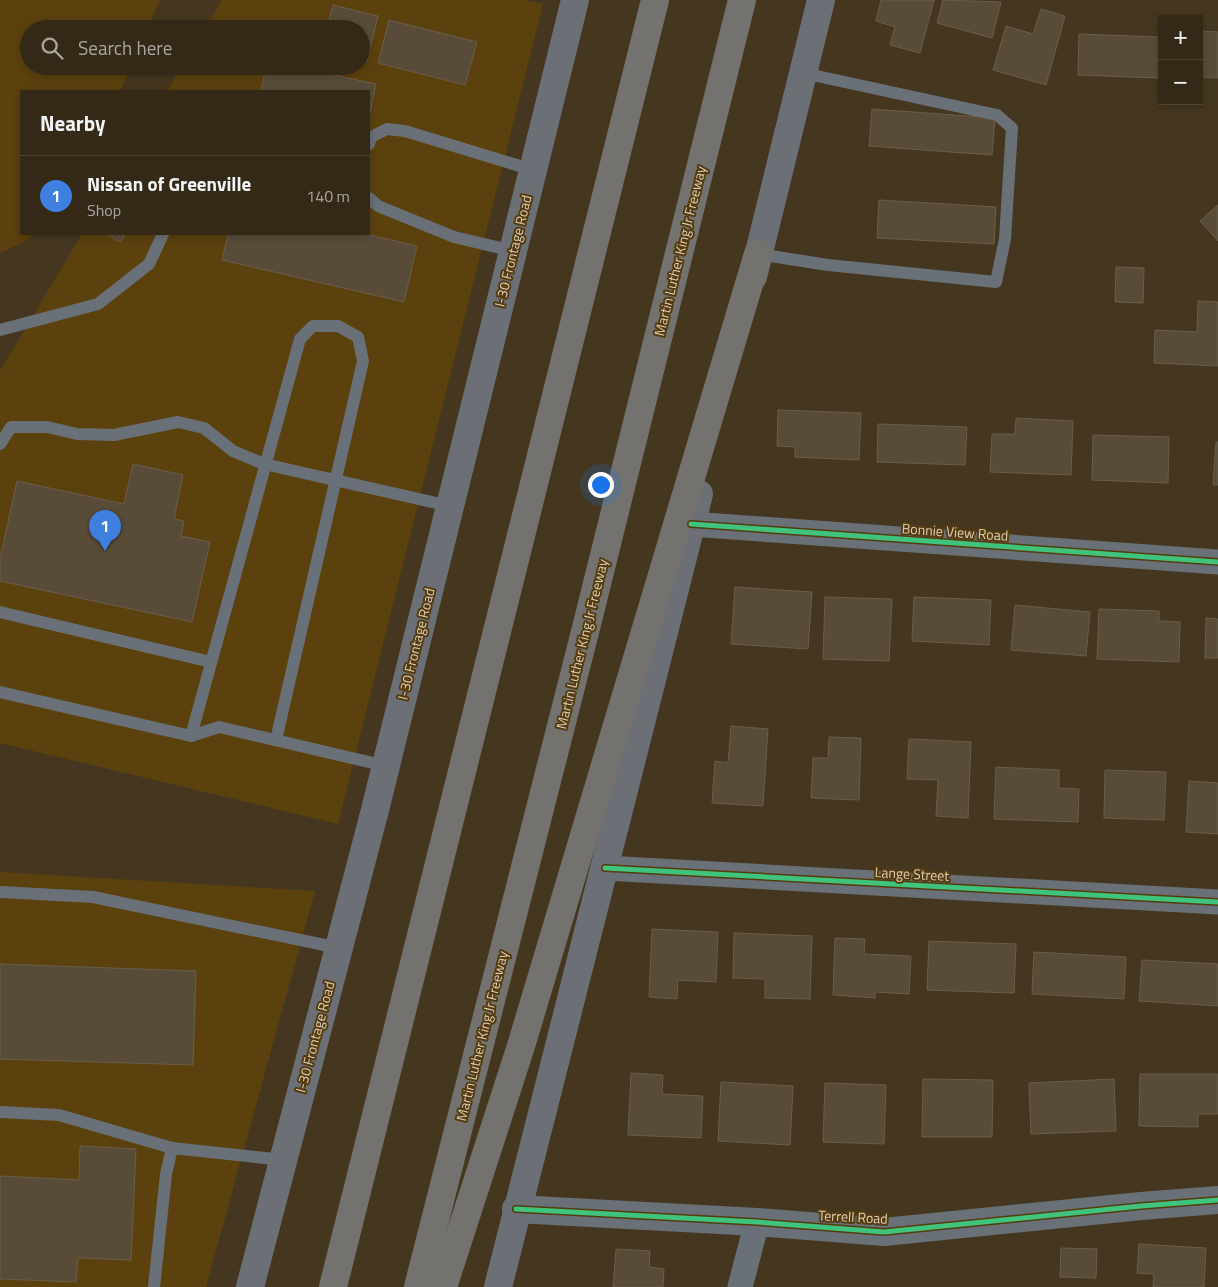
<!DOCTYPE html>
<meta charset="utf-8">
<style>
:root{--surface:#342917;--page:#3f3524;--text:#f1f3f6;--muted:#a9a6a1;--line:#4e4536;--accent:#a89a84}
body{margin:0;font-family:"Titillium Web",sans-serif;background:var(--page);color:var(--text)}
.controls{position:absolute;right:15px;top:15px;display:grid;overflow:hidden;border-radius:0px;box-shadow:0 2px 8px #0003}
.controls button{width:45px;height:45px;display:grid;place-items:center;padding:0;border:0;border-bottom:1px solid var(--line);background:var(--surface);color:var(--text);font:25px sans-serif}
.you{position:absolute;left:600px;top:484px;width:18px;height:18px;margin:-12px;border:4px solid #fff;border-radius:50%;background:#1a73e8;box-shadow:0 0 0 8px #1a73e833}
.badge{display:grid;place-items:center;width:32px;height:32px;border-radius:50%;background:var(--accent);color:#fff;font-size:16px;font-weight:700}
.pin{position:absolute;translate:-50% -41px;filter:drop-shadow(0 1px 2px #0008)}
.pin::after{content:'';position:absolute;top:26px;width:18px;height:15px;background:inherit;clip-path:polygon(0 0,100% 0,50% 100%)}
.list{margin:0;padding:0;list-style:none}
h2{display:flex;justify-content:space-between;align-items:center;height:65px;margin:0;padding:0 20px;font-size:21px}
h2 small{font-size:16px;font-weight:400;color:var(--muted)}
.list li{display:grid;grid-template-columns:32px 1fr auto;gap:15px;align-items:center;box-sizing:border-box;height:80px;padding:0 20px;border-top:1px solid var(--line)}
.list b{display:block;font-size:19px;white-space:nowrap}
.list p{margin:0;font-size:16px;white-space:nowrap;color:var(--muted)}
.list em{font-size:16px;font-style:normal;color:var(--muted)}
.icon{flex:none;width:28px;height:28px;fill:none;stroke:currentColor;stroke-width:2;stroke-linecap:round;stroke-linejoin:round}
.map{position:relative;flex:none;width:1218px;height:1287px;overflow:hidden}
.search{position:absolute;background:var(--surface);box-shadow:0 2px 8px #0003;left:20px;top:20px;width:350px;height:55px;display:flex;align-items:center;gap:12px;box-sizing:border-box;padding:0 18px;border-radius:28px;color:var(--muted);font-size:19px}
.panel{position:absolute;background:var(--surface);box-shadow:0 2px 8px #0003;left:20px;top:90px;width:350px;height:145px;border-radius:0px}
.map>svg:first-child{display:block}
.built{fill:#5b410e}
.building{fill:#584c39;stroke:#6a5e4b}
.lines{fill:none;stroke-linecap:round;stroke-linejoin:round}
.service{stroke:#6a7077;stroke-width:12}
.minor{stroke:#6a7077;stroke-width:25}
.tertiary{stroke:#6a7077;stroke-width:28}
.secondary{stroke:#6c7076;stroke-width:28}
.motorway{stroke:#73726e;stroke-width:28}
.cycleway-casing{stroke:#543b10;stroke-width:8}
.cycleway{stroke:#40c37c;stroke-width:5}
.labels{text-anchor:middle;stroke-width:4;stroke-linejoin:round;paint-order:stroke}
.street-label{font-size:14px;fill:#ded0ba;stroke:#543b10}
</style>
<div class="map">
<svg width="1218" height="1287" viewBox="0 0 1218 1287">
<rect width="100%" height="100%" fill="#45371f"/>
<g class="built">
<polygon points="0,0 160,0 147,29 29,29 29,66 131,66 120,91 21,91 21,234 34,234 29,239 0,253"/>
<polygon points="222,0 525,0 543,4 338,824 0,743 0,371 82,234 369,234 369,91 167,91 182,66 361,66 361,29 205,29"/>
<polygon points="0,872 315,891 206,1287 0,1287"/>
</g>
<g class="building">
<polygon points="881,0 934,0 920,53 890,45 895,27 876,21"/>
<polygon points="943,0 1001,2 992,38 937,23"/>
<polygon points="333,5 378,16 367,61 361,59 361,29 327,29"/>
<polygon points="1041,9 1065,16 1046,85 993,70 1006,26 1033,34"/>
<polygon points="389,20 477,42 465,85 378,63"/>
<polygon points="1199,31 1218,32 1218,78 1199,77"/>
<polygon points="1079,34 1160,37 1158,78 1078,75"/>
<polygon points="266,66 292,66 376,84 370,113 369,91 261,91"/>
<polygon points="872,109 995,118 992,155 869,146"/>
<polygon points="879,200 996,207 994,244 877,238"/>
<polygon points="1218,205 1218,241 1200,221"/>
<polygon points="105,234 125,234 121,242"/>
<polygon points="228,234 365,234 417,246 404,302 222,260"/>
<polygon points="1116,267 1144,268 1143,303 1115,302"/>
<polygon points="1198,301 1218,302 1218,366 1154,363 1155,330 1197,332"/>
<polygon points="778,410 861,413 859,460 795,457 795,447 777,446"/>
<polygon points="1016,418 1073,421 1071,475 990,472 992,434 1015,434"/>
<polygon points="878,424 967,427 965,465 877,462"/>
<polygon points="1093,435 1169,437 1168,483 1092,480"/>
<polygon points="1216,442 1218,442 1218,485 1213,485"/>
<polygon points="133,464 183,475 174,519 184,521 181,536 210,542 192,622 0,581 0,559 17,481 124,504"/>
<polygon points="735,587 812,592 808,649 731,644"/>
<polygon points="825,597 892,599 889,661 823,659"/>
<polygon points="914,597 991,600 989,645 912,641"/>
<polygon points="1015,605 1090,612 1086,656 1011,650"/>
<polygon points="1099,609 1159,611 1159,621 1180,622 1179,662 1097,659"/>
<polygon points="1206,618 1218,619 1218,658 1205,658"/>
<polygon points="731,726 768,729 763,806 712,803 715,761 728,763"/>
<polygon points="829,737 861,738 859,800 811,798 813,758 828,758"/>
<polygon points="909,739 971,742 968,818 936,816 938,780 907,779"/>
<polygon points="996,767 1059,770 1059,788 1079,789 1078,822 994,819"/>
<polygon points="1105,770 1166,772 1164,820 1104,818"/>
<polygon points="1189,781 1218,783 1218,834 1186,832"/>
<polygon points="652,929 718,932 716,982 678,980 677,999 649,997"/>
<polygon points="734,933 812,936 810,999 765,998 765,979 733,978"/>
<polygon points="835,938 865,939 864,954 911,956 909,994 875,992 875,998 833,995"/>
<polygon points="929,941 1016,944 1014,993 927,990"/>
<polygon points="1034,952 1126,957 1124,999 1032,994"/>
<polygon points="1142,960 1218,964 1218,1006 1139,1001"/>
<polygon points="0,964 196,971 193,1065 0,1059"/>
<polygon points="631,1073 663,1075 662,1094 703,1096 701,1138 628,1135"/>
<polygon points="1140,1074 1218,1074 1218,1114 1198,1114 1198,1127 1139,1126"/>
<polygon points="923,1079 993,1080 992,1137 922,1137"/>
<polygon points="1114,1079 1116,1131 1031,1134 1029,1083"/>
<polygon points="721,1082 793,1086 790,1145 718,1141"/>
<polygon points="825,1083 886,1085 884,1144 823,1142"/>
<polygon points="80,1146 136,1149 131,1260 78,1258 76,1282 0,1279 0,1176 79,1180"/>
<polygon points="1139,1244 1206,1248 1204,1287 1153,1287 1154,1274 1137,1273"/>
<polygon points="1061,1248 1097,1249 1096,1278 1060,1277"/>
<polygon points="616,1249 650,1251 649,1267 664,1269 663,1287 613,1287"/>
</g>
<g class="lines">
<g class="service">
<polyline points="369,144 371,137 387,129 405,131 533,170"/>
<polyline points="369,198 378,206 454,237 513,251"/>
<polyline points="758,254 828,265 996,282 1005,239 1012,128 997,115 803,73"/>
<polyline points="0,330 98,304 149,264 163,234"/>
<polyline points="0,444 11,427 47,427 77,434 114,435 178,422 204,428 233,451 264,464 450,506"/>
<polyline points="0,612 211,662"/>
<polyline points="0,692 191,736 219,727 386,766"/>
<polyline points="191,736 300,339 313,326 338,326 358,337 363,361 276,740"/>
<polyline points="0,892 93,897 339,948"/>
<polyline points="0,1112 59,1115 172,1148 283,1160"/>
<polyline points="154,1287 166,1174 172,1148"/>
</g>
<g class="minor">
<polyline points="691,524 1218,562"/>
<polyline points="605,868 1218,902"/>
<polyline points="740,1287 757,1222"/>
</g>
<polyline class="tertiary" points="516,1209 757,1222 884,1232 1141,1206 1218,1200"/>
<g class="secondary">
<polyline points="753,277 821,0"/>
<polyline points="250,1287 375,810 575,0"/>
<polyline points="498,1287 699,494"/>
</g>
<g class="motorway">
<polyline points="333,1287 655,0"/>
<polyline points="418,1287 586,628 742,0"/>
<polyline points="443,1287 521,1046 758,254"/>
</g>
<g class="cycleway-casing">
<g id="cycleway">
<polyline points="691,524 1218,562"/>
<polyline points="605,868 1218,902"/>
<polyline points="516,1209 757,1222 884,1232 1141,1206 1218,1200"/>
</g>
</g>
<use href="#cycleway" class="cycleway"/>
</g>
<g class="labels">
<g class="street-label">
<text transform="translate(513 251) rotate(-76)" y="5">I-30 Frontage Road</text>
<text transform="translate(680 251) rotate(-76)" y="5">Martin Luther King Jr Freeway</text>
<text transform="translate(955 532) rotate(4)" y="5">Bonnie View Road</text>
<text transform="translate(416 644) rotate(-76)" y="5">I-30 Frontage Road</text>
<text transform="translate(582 644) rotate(-76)" y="5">Martin Luther King Jr Freeway</text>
<text transform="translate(912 874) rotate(3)" y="5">Lange Street</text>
<text transform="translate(482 1036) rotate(-76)" y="5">Martin Luther King Jr Freeway</text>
<text transform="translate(315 1037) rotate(-75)" y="5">I-30 Frontage Road</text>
<text transform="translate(853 1217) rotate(3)" y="5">Terrell Road</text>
</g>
</g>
</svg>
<div class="controls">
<button>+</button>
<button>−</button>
</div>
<div class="you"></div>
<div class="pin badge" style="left:105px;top:551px;background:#3f7fe0">1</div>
<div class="search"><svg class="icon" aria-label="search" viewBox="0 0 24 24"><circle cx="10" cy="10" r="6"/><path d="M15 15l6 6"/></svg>Search here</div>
<section class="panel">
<h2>Nearby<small></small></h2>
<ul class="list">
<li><span class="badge" style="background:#3f7fe0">1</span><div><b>Nissan of Greenville</b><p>Shop</p></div><em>140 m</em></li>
</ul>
</section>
</div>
